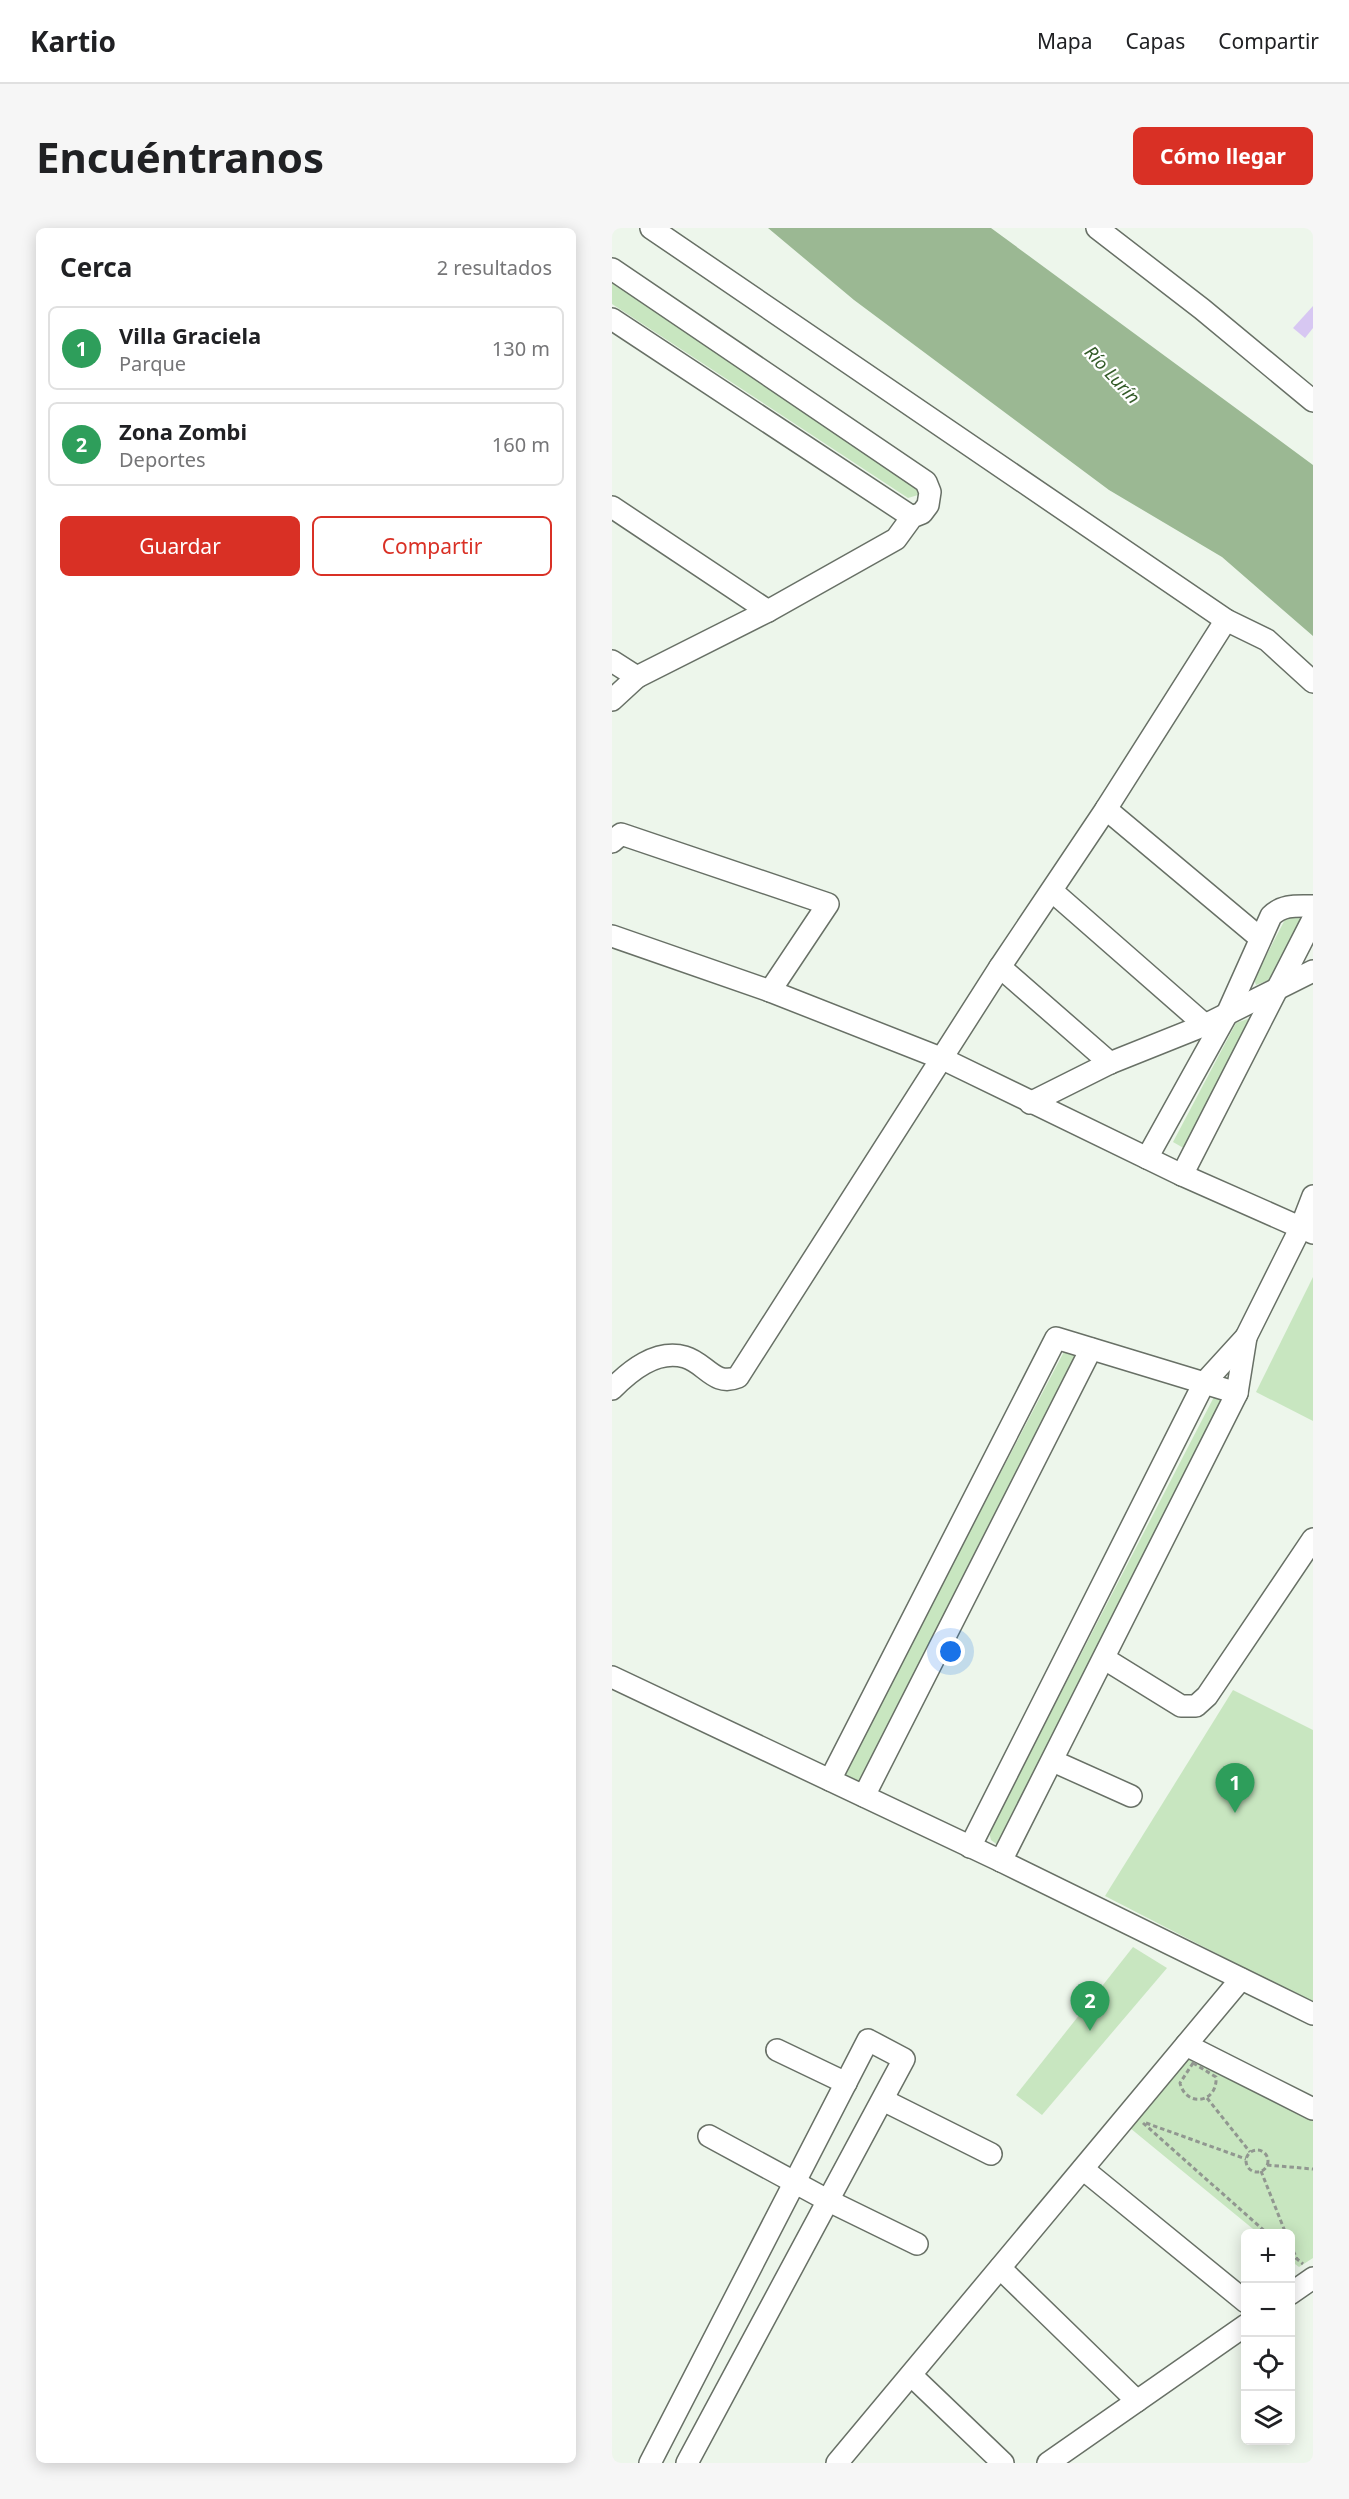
<!DOCTYPE html>
<html lang="es">
<meta charset="utf-8">
<style>
:root{--surface:#fff;--page:#f6f6f6;--text:#202124;--muted:#757577;--line:#e0e0e0;--accent:#d93025}
body{margin:0;font-family:"Noto Sans",sans-serif;background:var(--page);color:var(--text)}
.controls{position:absolute;right:18px;bottom:18px;display:grid;overflow:hidden;border-radius:9px;box-shadow:0 3px 15px #0003}
.controls button{width:54px;height:54px;display:grid;place-items:center;padding:0;border:0;border-bottom:2px solid var(--line);background:var(--surface);color:var(--text);font:30px sans-serif}
.you{position:absolute;left:339px;top:1424px;width:21px;height:21px;margin:-15px;border:4px solid #fff;border-radius:50%;background:#1a73e8;box-shadow:0 0 0 9px #1a73e833}
.badge{display:grid;place-items:center;width:39px;height:39px;border-radius:50%;background:var(--accent);color:#fff;font-size:20px;font-weight:700}
.pin{position:absolute;translate:-50% -50px;filter:drop-shadow(0 2px 3px #0008)}
.pin::after{content:'';position:absolute;top:32px;width:21px;height:18px;background:inherit;clip-path:polygon(0 0,100% 0,50% 100%)}
.list{margin:0;padding:0;list-style:none}
h2{display:flex;justify-content:space-between;align-items:center;height:78px;margin:0;padding:0 24px;font-size:26px}
h2 small{font-size:20px;font-weight:400;color:var(--muted)}
.list li{display:grid;grid-template-columns:39px 1fr auto;gap:18px;align-items:center;box-sizing:border-box;height:84px;margin:0 12px 12px;padding:0 12px;border:2px solid var(--line);border-radius:9px}
.list b{display:block;font-size:22px;white-space:nowrap}
.list p{margin:0;font-size:20px;white-space:nowrap;color:var(--muted)}
.list em{font-size:20px;font-style:normal;color:var(--muted)}
.actions{display:flex;gap:12px;padding:18px 24px}
.actions a{flex:1;padding:14px 0;border:2px solid var(--accent);border-radius:9px;text-align:center;font-size:21px;color:var(--accent)}
.actions .main{background:var(--accent);color:#fff}
.icon{flex:none;width:33px;height:33px;fill:none;stroke:currentColor;stroke-width:2;stroke-linecap:round;stroke-linejoin:round}
.map{position:relative;flex:none;width:701px;height:2235px;overflow:hidden;border-radius:9px}
header{display:flex;align-items:center;gap:36px;box-sizing:border-box;height:84px;padding:0 30px;background:var(--surface);border-bottom:2px solid var(--line)}
header strong{font-size:28px}
nav{display:flex;gap:33px;margin-inline-start:auto;font-size:21px}
.intro{display:flex;align-items:center;justify-content:space-between;box-sizing:border-box;height:144px;padding:0 36px}
h1{margin:0;font-size:42px}
.button{padding:15px 27px;border-radius:9px;background:var(--accent);color:#fff;font-size:21px;font-weight:700}
main{display:flex;gap:36px;padding:0 36px}
aside{flex:1;background:var(--surface);border-radius:9px;box-shadow:0 3px 15px #0003}
.map>svg:first-child{display:block}
.green{fill:#c8e6c0}
.water{fill:#9bb893}
.building{fill:#d7c7f2}
.lines{fill:none;stroke-linecap:round;stroke-linejoin:round}
.minor-casing{stroke:#687066;stroke-width:24}
.path{stroke:#919790;stroke-width:3;stroke-dasharray:4.5 3;stroke-linecap:butt}
.minor{stroke:#fff;stroke-width:21}
.labels{text-anchor:middle;stroke-width:4.5;stroke-linejoin:round;paint-order:stroke}
.water-label{font-size:18px;font-style:italic;fill:#345c29;stroke:#fff}
</style>
<header>
<strong>Kartio</strong>
<nav><a>Mapa</a><a>Capas</a><a>Compartir</a></nav>
</header>
<div class="intro"><h1>Encuéntranos</h1><a class="button">Cómo llegar</a></div>
<main>
<aside>
<h2>Cerca<small>2 resultados</small></h2>
<ul class="list">
<li><span class="badge" style="background:#2e9e5b">1</span><div><b>Villa Graciela</b><p>Parque</p></div><em>130 m</em></li>
<li><span class="badge" style="background:#2e9e5b">2</span><div><b>Zona Zombi</b><p>Deportes</p></div><em>160 m</em></li>
</ul>
<div class="actions"><a class="main">Guardar</a><a>Compartir</a></div>
</aside>
<div class="map">
<svg width="701" height="2235" viewBox="0 0 701 2235">
<rect width="100%" height="100%" fill="#edf6eb"/>
<g class="green">
<polygon points="0,53 305,253 308,263 306,267 296,270 0,76"/>
<polygon points="678,682 690,688 657,752 644,757 642,751"/>
<polygon points="647,787 575,922 561,914 624,795"/>
<polygon points="701,1049 701,1193 644,1164"/>
<polygon points="456,1116 472,1120 250,1553 243,1557 235,1550 233,1542"/>
<polygon points="605,1163 620,1167 387,1618 379,1612 377,1604"/>
<polygon points="621,1462 701,1502 701,1775 493,1668"/>
<polygon points="521,1719 555,1740 430,1887 404,1867"/>
<polygon points="576,1829 701,1891 701,2030 687,2039 679,2033 678,2006 646,2005 518,1900"/>
</g>
<polygon class="water" points="156,0 379,0 701,237 701,408 610,329 497,262 242,72"/>
<polygon class="building" points="701,78 701,100 693,110 681,100"/>
<g class="lines">
<g class="minor-casing">
<g id="minor">
<polyline points="39,0 614,392 655,412 701,454"/>
<polyline points="485,0 590,81 701,173"/>
<polyline points="0,41 314,254 318,264 316,277 310,285 300,289 284,311 156,383 25,449 0,472"/>
<polyline points="0,91 300,289"/>
<polyline points="0,279 156,383"/>
<polyline points="0,433 25,449"/>
<polyline points="494,581 648,710"/>
<polyline points="0,614 9,606 216,676 158,763"/>
<polyline points="440,663 593,797"/>
<polyline points="0,708 158,763 331,831 570,947 701,1005"/>
<polyline points="388,739 498,835"/>
<polyline points="418,875 498,835 593,797 701,743"/>
<path d="M535 930 615 786 659 688C671 676 685 678 701 678"/>
<polyline points="570,947 701,691"/>
<path d="M0 1161C18 1143 44 1121 73 1129 94 1135 102 1159 126 1149L388 739 494 581 614 392"/>
<polyline points="493,1431 569,1478 584,1478 595,1468 701,1311"/>
<polyline points="0,1449 389,1633 701,1786"/>
<polyline points="441,1533 519,1568"/>
<polyline points="218,1552 444,1110 625,1165"/>
<polyline points="252,1568 479,1121"/>
<polyline points="358,1619 592,1155 634,1109 689,999 701,968"/>
<polyline points="389,1633 625,1165 634,1109"/>
<polyline points="574,1817 701,1881"/>
<polyline points="165,1822 234,1855"/>
<polyline points="271,1872 379,1926"/>
<polyline points="97,1908 217,1973 305,2016"/>
<polyline points="471,1941 634,2074"/>
<polyline points="388,2040 525,2173"/>
<polyline points="678,2066 701,2050"/>
<polyline points="299,2147 391,2235"/>
<polyline points="38,2235 256,1812 292,1831 75,2235"/>
<polyline points="225,2235 629,1751"/>
<polyline points="436,2235 634,2097"/>
</g>
</g>
<g class="path">
<path d="M581 1835 604 1849C606 1875 574 1880 568 1855Z"/>
<polyline points="595,1870 638,1924"/>
<polyline points="531,1895 656,2006"/>
<polyline points="534,1895 634,1931"/>
<circle cx="645" cy="1933" r="11"/>
<polyline points="655,1937 701,1941"/>
<polyline points="649,1943 674,2006"/>
<polyline points="678,2016 685,2031"/>
<polyline points="678,2025 691,2036"/>
</g>
<use href="#minor" class="minor"/>
</g>
<g class="labels">
<g class="water-label">
<text transform="translate(500 147) rotate(47)" y="6">Río Lurín</text>
</g>
</g>
</svg>
<div class="controls">
<button>+</button>
<button>−</button>
<button><svg class="icon" aria-label="locate" viewBox="0 0 24 24"><circle cx="12" cy="12" r="6"/><path d="M12 2v4M12 18v4M2 12h4M18 12h4"/></svg></button>
<button><svg class="icon" aria-label="layers" viewBox="0 0 24 24"><path d="M12 4l9 5-9 5-9-5zM3 14l9 5 9-5"/></svg></button>
</div>
<div class="you"></div>
<div class="pin badge" style="left:623px;top:1585px;background:#2e9e5b">1</div>
<div class="pin badge" style="left:478px;top:1803px;background:#2e9e5b">2</div>
</div>
</main>
